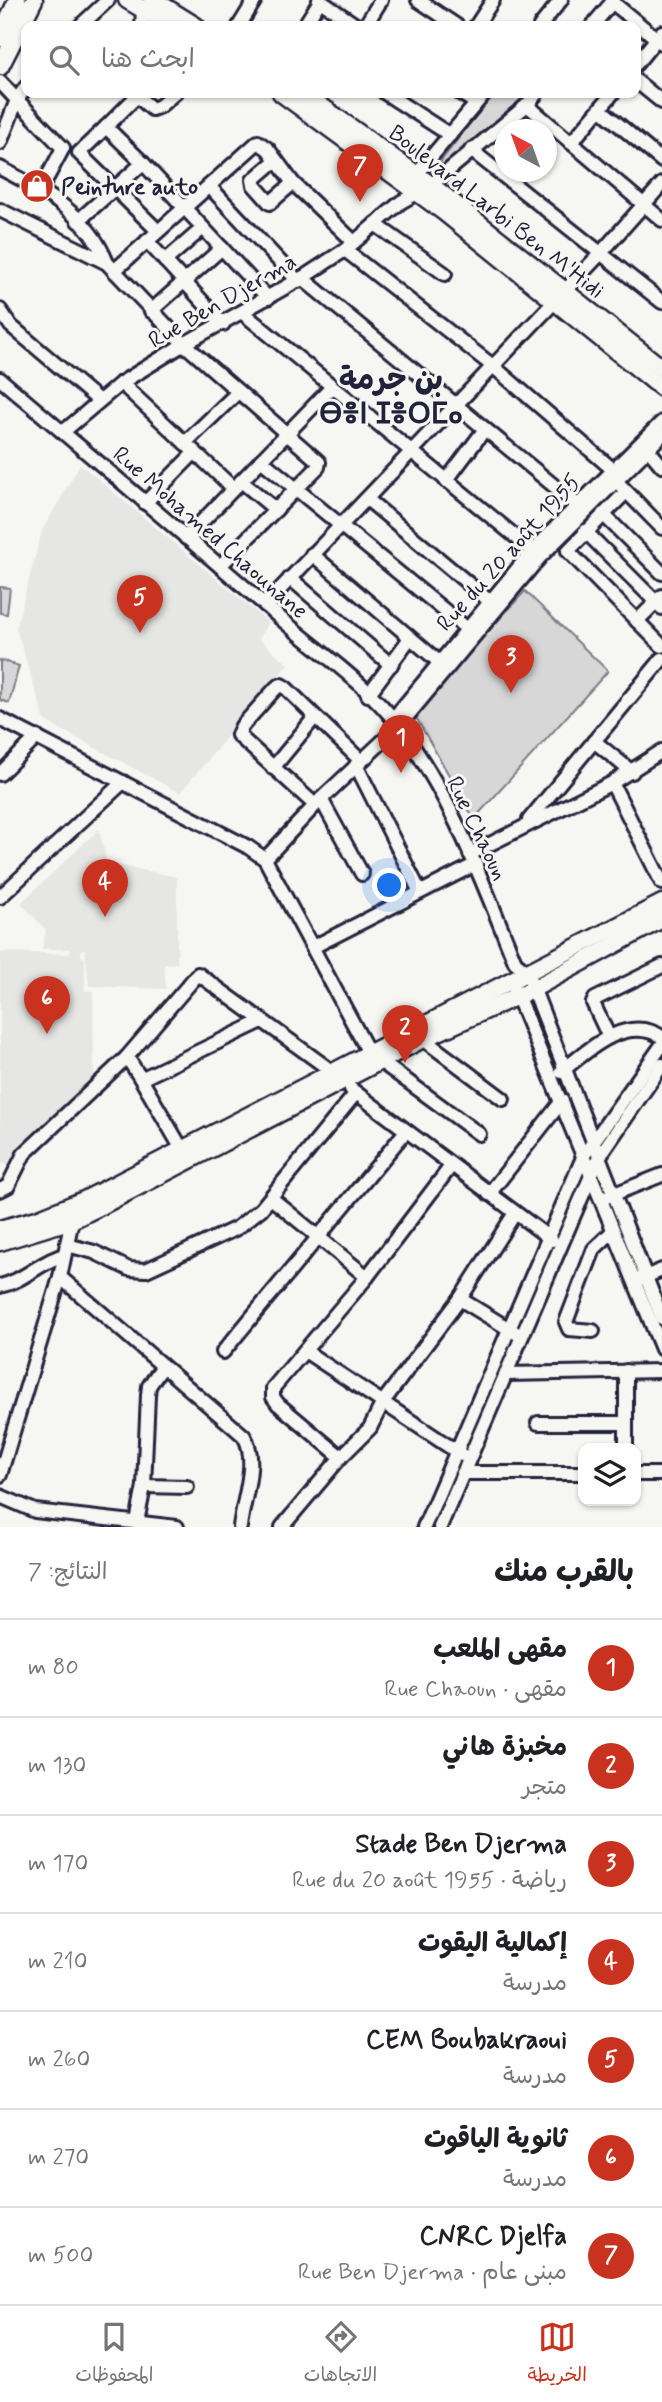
<!DOCTYPE html>
<html lang="ar">
<meta charset="utf-8">
<style>
:root{--surface:#fff;--page:#f6f6f6;--text:#202124;--muted:#757577;--line:#e0e0e0;--accent:#c8321e}
body{margin:0;font-family:Mynerve,"Playpen Sans Arabic","Noto Sans Tifinagh",sans-serif;background:var(--page);color:var(--text);direction:rtl}
.controls{position:absolute;right:21px;bottom:21px;display:grid;overflow:hidden;border-radius:14px;box-shadow:0 2px 5px #0004}
.controls button{width:63px;height:63px;display:grid;place-items:center;padding:0;border:0;border-bottom:2px solid var(--line);background:var(--surface);color:var(--text);font:35px sans-serif}
.compass{position:absolute;left:494px;top:119px;width:63px;height:63px;border-radius:50%;background:var(--surface);box-shadow:0 2px 5px #0004;rotate:319deg}
.you{position:absolute;left:390px;top:886px;width:24px;height:24px;margin:-18px;border:5px solid #fff;border-radius:50%;background:#1a73e8;box-shadow:0 0 0 10px #1a73e833}
.badge{display:grid;place-items:center;width:46px;height:46px;border-radius:50%;background:var(--accent);color:#fff;font-size:23px;font-weight:700}
.pin{position:absolute;translate:-50% -58px;filter:drop-shadow(0 2px 4px #0008)}
.pin::after{content:'';position:absolute;top:37px;width:24px;height:21px;background:inherit;clip-path:polygon(0 0,100% 0,50% 100%)}
.list{margin:0;padding:0;list-style:none}
h2{display:flex;justify-content:space-between;align-items:center;height:91px;margin:0;padding:0 28px;font-size:30px}
h2 small{font-size:23px;font-weight:400;color:var(--muted)}
.list li{display:grid;grid-template-columns:46px 1fr auto;gap:21px;align-items:center;box-sizing:border-box;height:98px;padding:0 28px;border-top:2px solid var(--line)}
.list b{display:block;font-size:26px;white-space:nowrap}
.list p{margin:0;font-size:23px;white-space:nowrap;color:var(--muted)}
.list em{font-size:23px;font-style:normal;color:var(--muted)}
.icon{flex:none;width:38px;height:38px;fill:none;stroke:currentColor;stroke-width:2;stroke-linecap:round;stroke-linejoin:round}
.map{position:relative;flex:none;width:662px;height:1527px;overflow:hidden;direction:ltr}
.search{position:absolute;background:var(--surface);box-shadow:0 2px 5px #0004;left:21px;right:21px;top:21px;height:77px;display:flex;align-items:center;gap:18px;box-sizing:border-box;padding:0 24px;border-radius:14px;color:var(--muted);font-size:26px}
.sheet{height:777px;background:var(--surface)}
nav{display:flex;justify-content:space-around;align-items:center;box-sizing:border-box;height:98px;border-top:2px solid var(--line);background:var(--surface);font-size:19px;color:var(--muted)}
nav a{display:grid;justify-items:center;gap:4px}
nav .on{color:var(--accent)}
.map>svg:first-child{display:block}
.built{fill:#e6e6e4}
.green{fill:#d7d7d7;stroke:#7c7c89;stroke-width:2}
.lines{fill:none;stroke-linecap:round;stroke-linejoin:round}
.minor-casing{stroke:#22223b;stroke-width:18}
.major-casing{stroke:#22223b;stroke-width:21}
.minor{stroke:#f6f6f2;stroke-width:12}
.major{stroke:#f6f6f2;stroke-width:16}
.labels{text-anchor:middle;stroke-width:6;stroke-linejoin:round;paint-order:stroke}
.poi-label{font-size:23px;font-weight:bold;fill:#22223b;stroke:#f6f6f2;text-anchor:start}
.street-label{font-size:23px;fill:#22223b;stroke:#f6f6f2}
.district-label{font-size:30px;font-weight:bold;fill:#22223b;stroke:#f6f6f2}
</style>
<div class="map">
<svg width="662" height="1527" viewBox="0 0 662 1527">
<rect width="100%" height="100%" fill="#f6f6f2"/>
<filter id="ink" filterUnits="userSpaceOnUse"><feTurbulence type="fractalNoise" baseFrequency=".0143" numOctaves="2"/><feDisplacementMap in="SourceGraphic" scale="14" xChannelSelector="R" yChannelSelector="G"/><feConvolveMatrix kernelMatrix="1 2 1 2 8 2 1 2 1" color-interpolation-filters="sRGB"/></filter>
<g filter="url(#ink)">
<g class="built">
<polygon points="80,464 268,622 259,639 288,664 180,793 45,721 16,628 42,531"/>
<polygon points="99,829 107,863 177,877 177,963 164,964 166,989 89,986 85,949 81,949 81,956 85,958 85,991 93,991 94,1078 8,1164 0,1164 0,952 70,954 70,949 42,949 46,930 21,903"/>
</g>
<g class="green">
<polygon points="494,93 523,93 525,97 445,166 441,165 441,161"/>
<polygon points="0,587 10,588 7,614 0,613"/>
<polygon points="525,591 608,671 474,819 414,714"/>
<polygon points="0,660 19,666 9,703 0,700"/>
</g>
<g class="lines">
<g class="minor-casing">
<g id="minor">
<polyline points="319,0 357,26"/>
<polyline points="418,0 457,26"/>
<polyline points="612,2 662,43"/>
<polyline points="80,26 108,0"/>
<polyline points="142,26 143,11 148,4"/>
<polyline points="239,26 255,0"/>
<polyline points="304,26 320,1"/>
<polyline points="365,26 381,0"/>
<polyline points="476,26 493,0"/>
<polyline points="540,26 561,0"/>
<polyline points="592,26 614,0"/>
<polyline points="636,64 662,32"/>
<polyline points="636,81 662,102"/>
<polyline points="0,82 17,100 0,143"/>
<polyline points="26,87 17,100 63,148 41,189"/>
<polyline points="385,93 450,135"/>
<polyline points="460,93 476,103"/>
<polyline points="137,96 152,109 160,106 175,93"/>
<polyline points="527,105 662,220"/>
<polyline points="600,109 662,161"/>
<polyline points="106,127 137,96 134,93"/>
<polyline points="571,143 613,93"/>
<polyline points="471,150 662,302"/>
<polyline points="275,161 253,180 254,185 270,203 293,183"/>
<path d="M0 168C43 190 89 215 107 263"/>
<polyline points="411,181 485,93"/>
<polyline points="209,186 298,281"/>
<polyline points="0,210 107,263 184,344 319,462 318,467 220,566"/>
<polyline points="78,221 143,163"/>
<polyline points="375,224 445,274"/>
<polyline points="158,231 79,153 106,127 143,163 268,298"/>
<polyline points="147,241 223,324"/>
<polyline points="345,250 494,367 618,474"/>
<polyline points="165,261 203,228"/>
<polyline points="114,271 258,142 268,149 293,183 354,242"/>
<polyline points="302,278 576,504"/>
<polyline points="0,310 11,326 98,400"/>
<polyline points="151,311 222,248"/>
<polyline points="243,313 538,555"/>
<path d="M0 379C93 458 187 537 279 617 317 650 368 685 397 724 451 794 482 881 515 962L527 972 662 1318"/>
<polyline points="121,383 233,488"/>
<polyline points="63,432 121,383 184,344 302,278 345,250 401,202 431,185 527,105 537,93"/>
<polyline points="185,443 238,392"/>
<polyline points="647,448 662,466"/>
<polyline points="261,460 472,633"/>
<polyline points="241,481 276,510"/>
<polyline points="446,481 485,429"/>
<polyline points="621,486 662,528"/>
<polyline points="626,492 568,551 662,646"/>
<polyline points="367,499 488,600"/>
<polyline points="145,503 195,452"/>
<polyline points="603,514 662,573"/>
<polyline points="585,531 662,608"/>
<polyline points="186,538 332,387"/>
<polyline points="312,554 439,662"/>
<polyline points="290,578 391,665"/>
<polyline points="265,605 600,254 662,184"/>
<polyline points="637,621 662,596"/>
<polyline points="368,695 410,638"/>
<polyline points="0,719 248,847 265,859 369,1053 479,1134"/>
<polyline points="393,719 533,550 662,422"/>
<polyline points="594,741 632,772"/>
<polyline points="356,765 420,892"/>
<polyline points="273,768 315,717"/>
<polyline points="0,774 37,737"/>
<polyline points="612,783 662,883"/>
<polyline points="321,799 362,874"/>
<polyline points="315,805 238,735 242,726 276,688 281,685 286,688 360,760"/>
<polyline points="529,820 662,659"/>
<polyline points="470,854 612,783 662,751"/>
<polyline points="265,859 321,799 399,726 540,557 662,435"/>
<polyline points="0,897 123,782"/>
<polyline points="313,947 476,864"/>
<polyline points="515,990 662,1349"/>
<polyline points="609,1037 593,1003 595,999 662,966"/>
<polyline points="423,1039 503,1099"/>
<polyline points="127,1057 141,1079 262,1021"/>
<path d="M561 1072C588 1050 626 1014 662 1037"/>
<polyline points="141,1079 183,1151"/>
<polyline points="351,1089 552,1240"/>
<polyline points="0,1190 8,1186 24,1154 127,1057 198,974 333,1072"/>
<polyline points="489,1194 562,1101"/>
<polyline points="271,1198 367,1277"/>
<polyline points="604,1198 662,1175"/>
<polyline points="67,1245 94,1252 129,1269 146,1270 237,1228 261,1209 356,1093"/>
<path d="M60 1277 244 1436C259 1461 243 1499 240 1527"/>
<polyline points="640,1279 662,1270"/>
<path d="M0 1286C24 1281 41 1261 64 1255"/>
<polyline points="460,1299 516,1333"/>
<polyline points="593,1331 569,1329 566,1322 594,1249 613,1231"/>
<polyline points="305,1351 462,1455"/>
<polyline points="223,1352 406,1131"/>
<polyline points="626,1371 626,1448"/>
<polyline points="506,1374 662,1371"/>
<polyline points="538,1423 626,1423"/>
<polyline points="341,1457 370,1428 383,1402 460,1299 515,1213"/>
<polyline points="463,1473 583,1473"/>
<polyline points="636,1474 662,1474"/>
<polyline points="0,1475 60,1277 72,1220"/>
<polyline points="144,1486 187,1487"/>
<polyline points="0,1496 35,1511 177,1527"/>
<polyline points="137,1522 144,1486 148,1395 149,1386 163,1366"/>
<polyline points="282,1527 341,1457 278,1404 273,1397 273,1388 367,1277 451,1166"/>
<polyline points="424,1527 584,1155 662,1045"/>
<polyline points="440,1527 599,1157 662,1065"/>
</g>
</g>
<g class="major-casing">
<g id="major">
<polyline points="127,0 171,26"/>
<polyline points="154,0 196,26"/>
<polyline points="0,38 17,0"/>
<polyline points="0,67 34,0"/>
<polyline points="281,93 444,212 662,388"/>
<polyline points="303,93 431,185 662,368"/>
<polyline points="0,1229 37,1219 84,1200 662,903"/>
<polyline points="0,1242 72,1220 105,1204 423,1039 533,989 662,919"/>
</g>
</g>
<use href="#minor" class="minor"/>
<use href="#major" class="major"/>
</g>
</g>
<defs>
<g id="shop-disc" transform="scale(1.75)"><circle r="9.5" fill="#c8321e" stroke="#f6f6f2"/><path d="M-5-2.5h2.3a2.7 3.5 0 0 1 5.4 0H5L5.5 6h-11ZM-1.5-2.5h3a1.5 2.3 0 0 0-3 0Z" fill="#fff"/></g>
</defs>
<g fill-rule="evenodd">
<use href="#shop-disc" x="37" y="186"/>
</g>
<g class="labels">
<g class="poi-label">
<text x="61" y="194">Peinture auto</text>
</g>
<g class="street-label">
<text transform="translate(497 211) rotate(38)" y="8">Boulevard Larbi Ben M'Hidi</text>
<text transform="translate(222 300) rotate(-30)" y="8">Rue Ben Djerma</text>
<text transform="translate(211 532) rotate(41)" y="8">Rue Mohamed Chaounane</text>
<text transform="translate(508 552) rotate(-48)" y="8">Rue du 20 août 1955</text>
<text transform="translate(478 828) rotate(64)" y="8">Rue Chaoun</text>
</g>
<g class="district-label">
<text x="391" y="389">بن جرمة<tspan x="391" dy="34">ⴱⴻⵏ ⵊⴻⵔⵎⴰ</tspan></text>
</g>
</g>
</svg>
<div class="controls">
<button><svg class="icon" aria-label="layers" viewBox="0 0 24 24"><path d="M12 4l9 5-9 5-9-5zM3 14l9 5 9-5"/></svg></button>
</div>
<svg class="compass" viewBox="-18 -18 36 36"><path d="M0-13l5 13h-10z" fill="#e53935"/><path d="M0 13l5-13h-10z" fill="#757577"/></svg>
<div class="you"></div>
<div class="pin badge" style="left:401px;top:773px">1</div>
<div class="pin badge" style="left:405px;top:1063px">2</div>
<div class="pin badge" style="left:511px;top:693px">3</div>
<div class="pin badge" style="left:105px;top:917px">4</div>
<div class="pin badge" style="left:140px;top:633px">5</div>
<div class="pin badge" style="left:47px;top:1034px">6</div>
<div class="pin badge" style="left:360px;top:202px">7</div>
<div class="search"><svg class="icon" aria-label="search" viewBox="0 0 24 24"><circle cx="10" cy="10" r="6"/><path d="M15 15l6 6"/></svg>ابحث هنا</div>
</div>
<section class="sheet">
<h2>بالقرب منك<small>النتائج: 7</small></h2>
<ul class="list">
<li><span class="badge">1</span><div><b>مقهى الملعب</b><p>مقهى · Rue Chaoun</p></div><em>80 m</em></li>
<li><span class="badge">2</span><div><b>مخبزة هاني</b><p>متجر</p></div><em>130 m</em></li>
<li><span class="badge">3</span><div><b>Stade Ben Djerma</b><p>رياضة · Rue du 20 août 1955</p></div><em>170 m</em></li>
<li><span class="badge">4</span><div><b>إكمالية اليقوت</b><p>مدرسة</p></div><em>210 m</em></li>
<li><span class="badge">5</span><div><b>CEM Boubakraoui</b><p>مدرسة</p></div><em>260 m</em></li>
<li><span class="badge">6</span><div><b>ثانوية الياقوت</b><p>مدرسة</p></div><em>270 m</em></li>
<li><span class="badge">7</span><div><b>CNRC Djelfa</b><p>مبنى عام · Rue Ben Djerma</p></div><em>500 m</em></li>
</ul>
</section>
<nav>
<a class="on"><svg class="icon" aria-label="map" viewBox="0 0 24 24"><path d="M3 6l6-2 6 2 6-2v14l-6 2-6-2-6 2zM9 4v14M15 6v14"/></svg>الخريطة</a>
<a><svg class="icon" aria-label="directions" viewBox="0 0 24 24"><path d="M12 3l9 9-9 9-9-9zM9 14v-3h6M13 9l2 2-2 2"/></svg>الاتجاهات</a>
<a><svg class="icon" aria-label="saved" viewBox="0 0 24 24"><path d="M7 4h10v16l-5-4-5 4z"/></svg>المحفوظات</a>
</nav>
